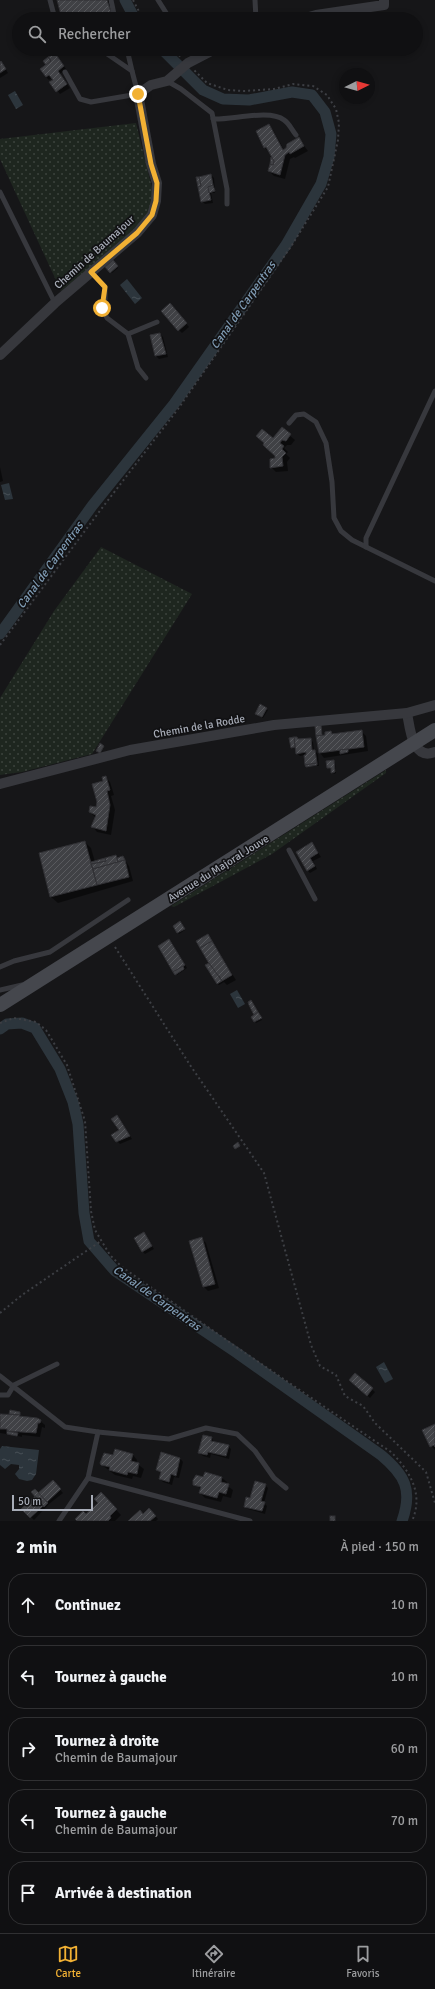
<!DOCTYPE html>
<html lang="fr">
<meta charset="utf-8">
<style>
:root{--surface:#101012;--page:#19191b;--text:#f1f3f6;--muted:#9c9d9f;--line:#303032;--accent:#f2b134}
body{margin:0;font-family:Signika,sans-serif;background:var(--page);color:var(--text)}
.compass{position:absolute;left:339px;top:68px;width:36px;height:36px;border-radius:50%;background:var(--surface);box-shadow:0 2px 6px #0003;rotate:85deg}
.scale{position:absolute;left:12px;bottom:10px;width:81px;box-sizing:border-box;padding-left:4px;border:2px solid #a8adb8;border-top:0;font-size:11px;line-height:14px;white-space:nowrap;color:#a8adb8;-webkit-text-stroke:3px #111113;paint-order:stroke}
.stop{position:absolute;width:12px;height:12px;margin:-9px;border:3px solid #f2b134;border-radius:50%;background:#fff}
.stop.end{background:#f2b134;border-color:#fff;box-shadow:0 1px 4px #0008}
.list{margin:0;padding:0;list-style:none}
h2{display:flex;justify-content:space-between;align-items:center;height:52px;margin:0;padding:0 16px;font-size:17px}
h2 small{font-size:13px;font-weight:400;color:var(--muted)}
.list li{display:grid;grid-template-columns:26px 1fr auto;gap:12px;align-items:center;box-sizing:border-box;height:64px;margin:0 8px 8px;padding:0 8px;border:1px solid var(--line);border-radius:16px}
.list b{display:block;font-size:15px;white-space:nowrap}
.list p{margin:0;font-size:13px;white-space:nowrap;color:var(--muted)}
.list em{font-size:13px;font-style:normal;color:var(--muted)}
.icon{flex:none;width:22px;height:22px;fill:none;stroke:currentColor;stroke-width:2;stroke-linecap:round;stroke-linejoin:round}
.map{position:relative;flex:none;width:435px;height:1521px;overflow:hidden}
.search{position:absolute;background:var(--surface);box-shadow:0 2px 6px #0003;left:12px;right:12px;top:12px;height:44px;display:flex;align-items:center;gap:10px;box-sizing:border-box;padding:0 14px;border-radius:22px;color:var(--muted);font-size:15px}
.sheet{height:412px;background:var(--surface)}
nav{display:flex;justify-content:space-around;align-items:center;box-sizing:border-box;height:56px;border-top:1px solid var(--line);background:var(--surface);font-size:11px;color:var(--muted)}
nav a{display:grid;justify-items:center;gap:2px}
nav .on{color:var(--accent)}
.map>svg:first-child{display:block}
.grass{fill:url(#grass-dots)}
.water{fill:url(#water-ripples)}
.shadow{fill:#0007}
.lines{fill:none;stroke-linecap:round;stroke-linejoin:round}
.canal{stroke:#2c353c;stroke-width:11}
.building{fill:url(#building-hatch);stroke:#303034}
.path{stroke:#3d3f44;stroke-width:2;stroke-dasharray:2 3;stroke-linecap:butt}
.lane{stroke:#37383d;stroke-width:5}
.street{stroke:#37383d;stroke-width:10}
.secondary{stroke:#45474d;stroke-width:14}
.route{stroke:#f2b134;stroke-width:5}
.labels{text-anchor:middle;stroke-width:3.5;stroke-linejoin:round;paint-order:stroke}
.street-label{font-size:11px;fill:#a8adb8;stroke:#111113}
.water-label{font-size:12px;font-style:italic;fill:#7f9bb3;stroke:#111113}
</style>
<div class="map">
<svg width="435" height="1521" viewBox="0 0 435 1521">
<defs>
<pattern id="grass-dots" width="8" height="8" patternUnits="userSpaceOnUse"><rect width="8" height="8" fill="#1e261f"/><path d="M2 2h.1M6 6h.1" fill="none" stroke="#3c433d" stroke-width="1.8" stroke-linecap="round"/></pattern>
<pattern id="water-ripples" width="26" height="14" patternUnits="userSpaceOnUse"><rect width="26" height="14" fill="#2c353c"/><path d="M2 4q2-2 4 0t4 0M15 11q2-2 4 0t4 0" fill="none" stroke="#485056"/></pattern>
<pattern id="building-hatch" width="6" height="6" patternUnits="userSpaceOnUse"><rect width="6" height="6" fill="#404145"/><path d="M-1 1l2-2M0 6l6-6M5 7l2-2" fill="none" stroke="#595a5e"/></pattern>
</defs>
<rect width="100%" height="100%" fill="#161618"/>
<g class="grass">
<polygon points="136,123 154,196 148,213 136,229 61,291 0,159 0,139"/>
<polygon points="101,547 192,594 92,754 22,772 0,775 0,698 54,611"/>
<polygon points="386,770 386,773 272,854 174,907 171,906"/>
</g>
<g class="water">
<polygon points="15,91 23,105 16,109 8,95"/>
<polygon points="127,279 142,298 135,304 120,285"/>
<polygon points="9,483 13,499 5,500 1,485"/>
<polygon points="237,990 245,1004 238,1008 230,994"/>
<polygon points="384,1362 393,1379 385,1383 376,1367"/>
<polygon points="2,1446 39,1450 36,1474 32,1480 27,1481 19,1479 15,1474 19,1469 19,1465 11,1464 5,1469 0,1465 0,1449"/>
</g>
<g class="shadow">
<polygon points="58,0 111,0 116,18 63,19"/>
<polygon points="57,57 66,69 60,74 70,88 60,94 51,83 54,80 52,78 49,80 46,77"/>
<polygon points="0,63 4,66 8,73 0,78"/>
<polygon points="268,125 273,130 284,150 298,138 308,151 295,158 294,157 290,159 285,179 274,176 269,171 272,156 265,148 258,132"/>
<polygon points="211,175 214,178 215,193 211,193 213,203 205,204 202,201"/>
<polygon points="113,262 118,268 112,273 106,267"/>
<polygon points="173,308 189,327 182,333 179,330"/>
<polygon points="160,334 163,337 168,357 159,359 156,356 151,336"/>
<polygon points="282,429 295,440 291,445 287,445 284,448 288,452 286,454 290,458 287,462 288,471 276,472 271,467 276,456 264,445 274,440"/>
<polygon points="0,467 3,481 0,482"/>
<polygon points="266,709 268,710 263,718 257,715"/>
<polygon points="321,726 323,736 331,733 334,735 361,731 366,736 368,751 324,758 320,753 316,727"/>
<polygon points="297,738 299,740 310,739 313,742 314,750 318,754 319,766 307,766 305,755 300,756 297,753 297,748 292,747 290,739"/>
<polygon points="333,761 335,762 336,773 334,774 332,769 328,768"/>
<polygon points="105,777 110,782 114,795 111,796 115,810 111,835 97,832 93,827 96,818 90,812 96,809"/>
<polygon points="85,842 91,848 95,862 116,856 118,858 123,857 129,866 133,881 58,903 51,897 40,854"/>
<polygon points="312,843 321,857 313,861 317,869 310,873 307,870"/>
<polygon points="181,924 185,930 179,934 174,926"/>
<polygon points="172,943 187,968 177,975 176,974"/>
<polygon points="212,943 236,980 227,985 224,982 219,985 217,984"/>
<polygon points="252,1003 262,1020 256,1023 252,1017 255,1015"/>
<polygon points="119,1120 132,1139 120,1144 117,1141 120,1131"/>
<polygon points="144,1234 154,1249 145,1254 142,1251"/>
<polygon points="201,1238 206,1243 219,1288 208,1291 204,1287"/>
<polygon points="355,1374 375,1392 370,1398 353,1383"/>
<polygon points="20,1412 20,1417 40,1421 45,1425 45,1428 42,1427 40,1437 22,1435 22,1437 18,1436 0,1433 0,1415 12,1415 10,1413"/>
<polygon points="435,1425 435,1450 431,1446"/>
<polygon points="204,1436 212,1438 214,1443 228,1446 231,1449 229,1459 211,1454 210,1458 203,1456 199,1453"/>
<polygon points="133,1455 137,1460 136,1463 144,1469 141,1478 133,1476 132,1479 115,1475 102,1465 114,1457"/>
<polygon points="180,1458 183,1462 179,1478 174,1477 172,1485 163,1482 160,1479 161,1473 157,1470"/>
<polygon points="222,1478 227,1482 226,1485 233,1490 231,1498 223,1496 221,1502 205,1498 200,1493 201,1489 193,1483"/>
<polygon points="52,1481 63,1493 49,1504 34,1520 23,1509"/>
<polygon points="265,1485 268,1488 264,1503 267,1506 265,1514 248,1509 245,1506"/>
<polygon points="101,1494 121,1515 115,1521 79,1521 99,1503"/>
<polygon points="149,1509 158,1519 156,1521 129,1521 143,1515"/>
</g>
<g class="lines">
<g class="canal">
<polyline points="125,0 135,19"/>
<polyline points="0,634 92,506 174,404 286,245 321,184 329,157 331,134 325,112 312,95 292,92 249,100 223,99 203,90 162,49"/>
<path d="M0 1029 7 1024 22 1023 35 1028 60 1069 73 1102 78 1124 84 1213 89 1241 115 1271 237 1353 381 1455C405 1475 413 1490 402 1521"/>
</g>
</g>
<g class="building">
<polygon points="57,0 107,0 111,12 84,19 62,19"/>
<polygon points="55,53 64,66 58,71 67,84 56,92 49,82 53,80 49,75 46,77 40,69 51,61 48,57"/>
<polygon points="48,57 51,61 46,65 43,61"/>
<polygon points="1,61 6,69 0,73 0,62"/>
<polygon points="269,124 283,150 286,148 287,144 299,137 304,146 290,154 289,152 285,155 280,175 268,171 270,164 273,165 274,161 266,147 264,148 256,131"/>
<polygon points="271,157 274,161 273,165 270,164"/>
<polygon points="211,174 213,185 208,187 211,200 201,202 198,187 201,186 199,177"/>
<polygon points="196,177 199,177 201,186 198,187"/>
<polygon points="213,185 215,191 209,193 208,187"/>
<polygon points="113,260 118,266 110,273 105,267"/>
<polygon points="170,303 187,323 178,331 161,311"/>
<polygon points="160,333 166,354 155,356 150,335"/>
<polygon points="282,427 291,434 286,441 282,440 280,443 284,446 282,449 286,453 282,457 283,466 270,468 270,459 275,458 275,456 263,445 264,443 256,436 262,429 273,438"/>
<polygon points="260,704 267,708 262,717 255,714"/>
<polygon points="321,725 322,735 316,736 315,726"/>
<polygon points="362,730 364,747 319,753 316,736 325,735 325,732 331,731 332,734"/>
<polygon points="294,737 297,737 298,739 311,738 312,750 315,750 317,763 305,765 304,755 306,755 306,752 296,754"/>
<polygon points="294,737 295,747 291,748 289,738"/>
<polygon points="100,743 104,746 100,753 96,751"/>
<polygon points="348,749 348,752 340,754 340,750"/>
<polygon points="334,760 335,772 331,773 331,768 327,768 326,761"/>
<polygon points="317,763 317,765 306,767 305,765"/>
<polygon points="106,776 110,790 107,791 110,805 106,831 91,827 96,815 89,812 90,806 96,807 97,802 92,784 103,781 102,777"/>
<polygon points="85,841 97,885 50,897 39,853"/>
<polygon points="312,842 318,853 310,858 315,866 307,871 296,852"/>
<polygon points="116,855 118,862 93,869 91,864 106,861 105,858"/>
<polygon points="123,856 125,860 118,862 117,858"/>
<polygon points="105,858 106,861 91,864 91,862"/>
<polygon points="125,860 129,877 97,885 93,869"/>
<polygon points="180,921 185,929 177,933 173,926"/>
<polygon points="208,934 212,941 200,948 196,941"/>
<polygon points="169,939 185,965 173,972 158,946"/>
<polygon points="212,941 232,975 222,981 219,976 217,977 200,948"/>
<polygon points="209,963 222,981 217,984 205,965"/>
<polygon points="183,966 184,969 175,975 173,972"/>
<polygon points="251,1000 258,1012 254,1015 249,1005 248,1002"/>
<polygon points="258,1012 262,1018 254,1022 251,1017"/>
<polygon points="117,1115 130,1136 116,1142 111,1135 119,1130 111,1119"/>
<polygon points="238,1142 240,1146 235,1149 233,1146"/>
<polygon points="144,1232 152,1246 142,1252 134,1238"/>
<polygon points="202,1237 215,1284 203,1287 189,1241"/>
<polygon points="355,1373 373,1388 367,1396 349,1380"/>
<polygon points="10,1410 20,1412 20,1415 9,1414"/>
<polygon points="0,1414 20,1415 19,1416 37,1418 41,1420 40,1423 38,1423 36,1433 7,1431 7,1429 0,1429"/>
<polygon points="435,1424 435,1447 434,1445 430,1447 422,1430"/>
<polygon points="7,1431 18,1433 17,1436 7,1434"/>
<polygon points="203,1435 212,1437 211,1441 229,1445 226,1456 208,1452 207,1455 198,1453"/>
<polygon points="115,1449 133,1454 131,1461 139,1463 137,1474 128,1472 127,1475 109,1470 110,1467 101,1465 100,1463 104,1453 113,1455"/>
<polygon points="161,1452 180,1458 176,1476 171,1474 169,1482 159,1479 161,1472 156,1470"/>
<polygon points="205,1472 222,1477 221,1482 229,1484 226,1494 219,1492 217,1498 199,1493 201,1487 193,1485 193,1480 196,1475 203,1477"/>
<polygon points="53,1480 61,1489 47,1502 38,1493"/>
<polygon points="255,1481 266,1484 261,1501 265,1502 262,1511 244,1507 246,1497 250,1498"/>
<polygon points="35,1489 48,1503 44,1507 31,1492"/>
<polygon points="101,1492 117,1509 110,1516 111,1518 108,1521 77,1521 75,1519 83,1511 86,1514 98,1503 94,1499"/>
<polygon points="35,1496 43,1506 30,1518 21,1509"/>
<polygon points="149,1508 156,1516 150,1521 128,1521 140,1510 143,1514"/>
<rect x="330" y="1516" width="5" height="5"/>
</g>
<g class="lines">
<g class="path">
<polyline points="133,0 143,19"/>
<polyline points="171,49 181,57"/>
<polyline points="0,645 99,512 178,409 292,245 328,187 338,140 339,123 336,109 327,95 313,86 293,84 274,89 244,91 228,90 207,83 194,70"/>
<polyline points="115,947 190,1065 264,1173 311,1345 320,1366 336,1375 345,1396 363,1406 375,1423 426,1472 435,1503"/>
<path d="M0 1023 14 1018 36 1022 46 1030 67 1065 85 1121 91 1211 95 1230 110 1255 122 1267 235 1346 391 1452C410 1471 424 1494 412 1521"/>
<polyline points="0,1313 22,1295 101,1241"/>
</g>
<g class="lane">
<polyline points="50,0 55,19"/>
<polyline points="111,0 115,19"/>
<polyline points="158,0 170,19"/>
<polyline points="255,0 256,19"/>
<polyline points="127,49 132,71"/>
<polyline points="191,49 197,58"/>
<polyline points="65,72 80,99 91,102 138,94 132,71 100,49"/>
<polyline points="167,81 181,89 212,113 227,189 227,204"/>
<path d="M213 119C232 120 270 109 284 120 289 123 292 130 296 135"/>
<polyline points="0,192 55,303"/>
<polyline points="91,272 105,287 105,299 102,308 107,318 128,334 138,368 146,378"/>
<polyline points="128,334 157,322"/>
<polyline points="289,423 296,415 304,414 316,422 326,443 332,482 334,518 341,531 352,540 435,581"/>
<polyline points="366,547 366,538 435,391"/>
<polyline points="289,850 315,899"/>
<polyline points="0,967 14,961 50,952 128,900"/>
<polyline points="0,990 22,985"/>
<polyline points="0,1376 65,1427 98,1432 88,1478 59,1521"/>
<polyline points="0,1395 8,1395 14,1385 57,1364"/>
<polyline points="98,1432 169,1439 206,1428 237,1434 255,1451 274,1478 286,1488"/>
<polyline points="88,1478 250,1521"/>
</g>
<g class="street">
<polyline points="302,19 316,15 384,5 384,0"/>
<polyline points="0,355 55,303 137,233 152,215 156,201 157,183 151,164 138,94 151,85 167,81 188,63 215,49"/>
<path d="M407 713C410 728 412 761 435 752"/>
<polyline points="0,784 130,750 274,725 407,713 435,705"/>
</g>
<polyline class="secondary" points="0,1005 435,730"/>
</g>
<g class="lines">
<polyline class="route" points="102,308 105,287 91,272 137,233 152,215 156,201 157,183 151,164 138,94"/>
</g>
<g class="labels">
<g class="street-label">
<text transform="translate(94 252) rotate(-42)" y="4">Chemin de Baumajour</text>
<text transform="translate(199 726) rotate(-10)" y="4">Chemin de la Rodde</text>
<text transform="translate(218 868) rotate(-32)" y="4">Avenue du Majoral Jouve</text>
</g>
<g class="water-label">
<text transform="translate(243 305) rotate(-55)" y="4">Canal de Carpentras</text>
<text transform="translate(50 565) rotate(-54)" y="4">Canal de Carpentras</text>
<text transform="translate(157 1298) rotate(35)" y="4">Canal de Carpentras</text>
</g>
</g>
</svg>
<svg class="compass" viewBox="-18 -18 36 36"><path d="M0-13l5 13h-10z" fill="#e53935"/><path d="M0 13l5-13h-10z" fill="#9c9d9f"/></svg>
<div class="scale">50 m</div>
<div class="stop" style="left:102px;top:308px"></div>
<div class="stop end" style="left:138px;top:94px"></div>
<div class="search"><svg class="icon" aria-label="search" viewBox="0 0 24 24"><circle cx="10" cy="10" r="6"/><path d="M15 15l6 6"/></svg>Rechercher</div>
</div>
<section class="sheet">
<h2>2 min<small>À pied · 150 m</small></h2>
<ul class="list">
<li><svg class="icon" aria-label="ahead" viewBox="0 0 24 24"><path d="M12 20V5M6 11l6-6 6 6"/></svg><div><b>Continuez</b></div><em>10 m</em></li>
<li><svg class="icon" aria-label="left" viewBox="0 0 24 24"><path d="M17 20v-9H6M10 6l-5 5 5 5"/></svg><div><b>Tournez à gauche</b></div><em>10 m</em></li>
<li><svg class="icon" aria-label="right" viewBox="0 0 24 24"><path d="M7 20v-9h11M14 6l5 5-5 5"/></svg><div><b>Tournez à droite</b><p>Chemin de Baumajour</p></div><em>60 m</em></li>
<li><svg class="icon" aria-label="left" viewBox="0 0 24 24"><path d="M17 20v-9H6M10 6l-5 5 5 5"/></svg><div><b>Tournez à gauche</b><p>Chemin de Baumajour</p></div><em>70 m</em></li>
<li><svg class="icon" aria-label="arrive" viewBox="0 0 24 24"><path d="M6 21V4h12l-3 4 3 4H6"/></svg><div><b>Arrivée à destination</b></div></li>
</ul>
</section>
<nav>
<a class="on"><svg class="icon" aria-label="map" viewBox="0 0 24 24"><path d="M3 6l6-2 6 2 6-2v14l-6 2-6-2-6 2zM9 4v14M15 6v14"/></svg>Carte</a>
<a><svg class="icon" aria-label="directions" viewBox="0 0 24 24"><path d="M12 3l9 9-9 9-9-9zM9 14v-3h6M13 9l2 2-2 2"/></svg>Itinéraire</a>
<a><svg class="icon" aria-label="saved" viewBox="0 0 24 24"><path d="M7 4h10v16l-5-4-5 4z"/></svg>Favoris</a>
</nav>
